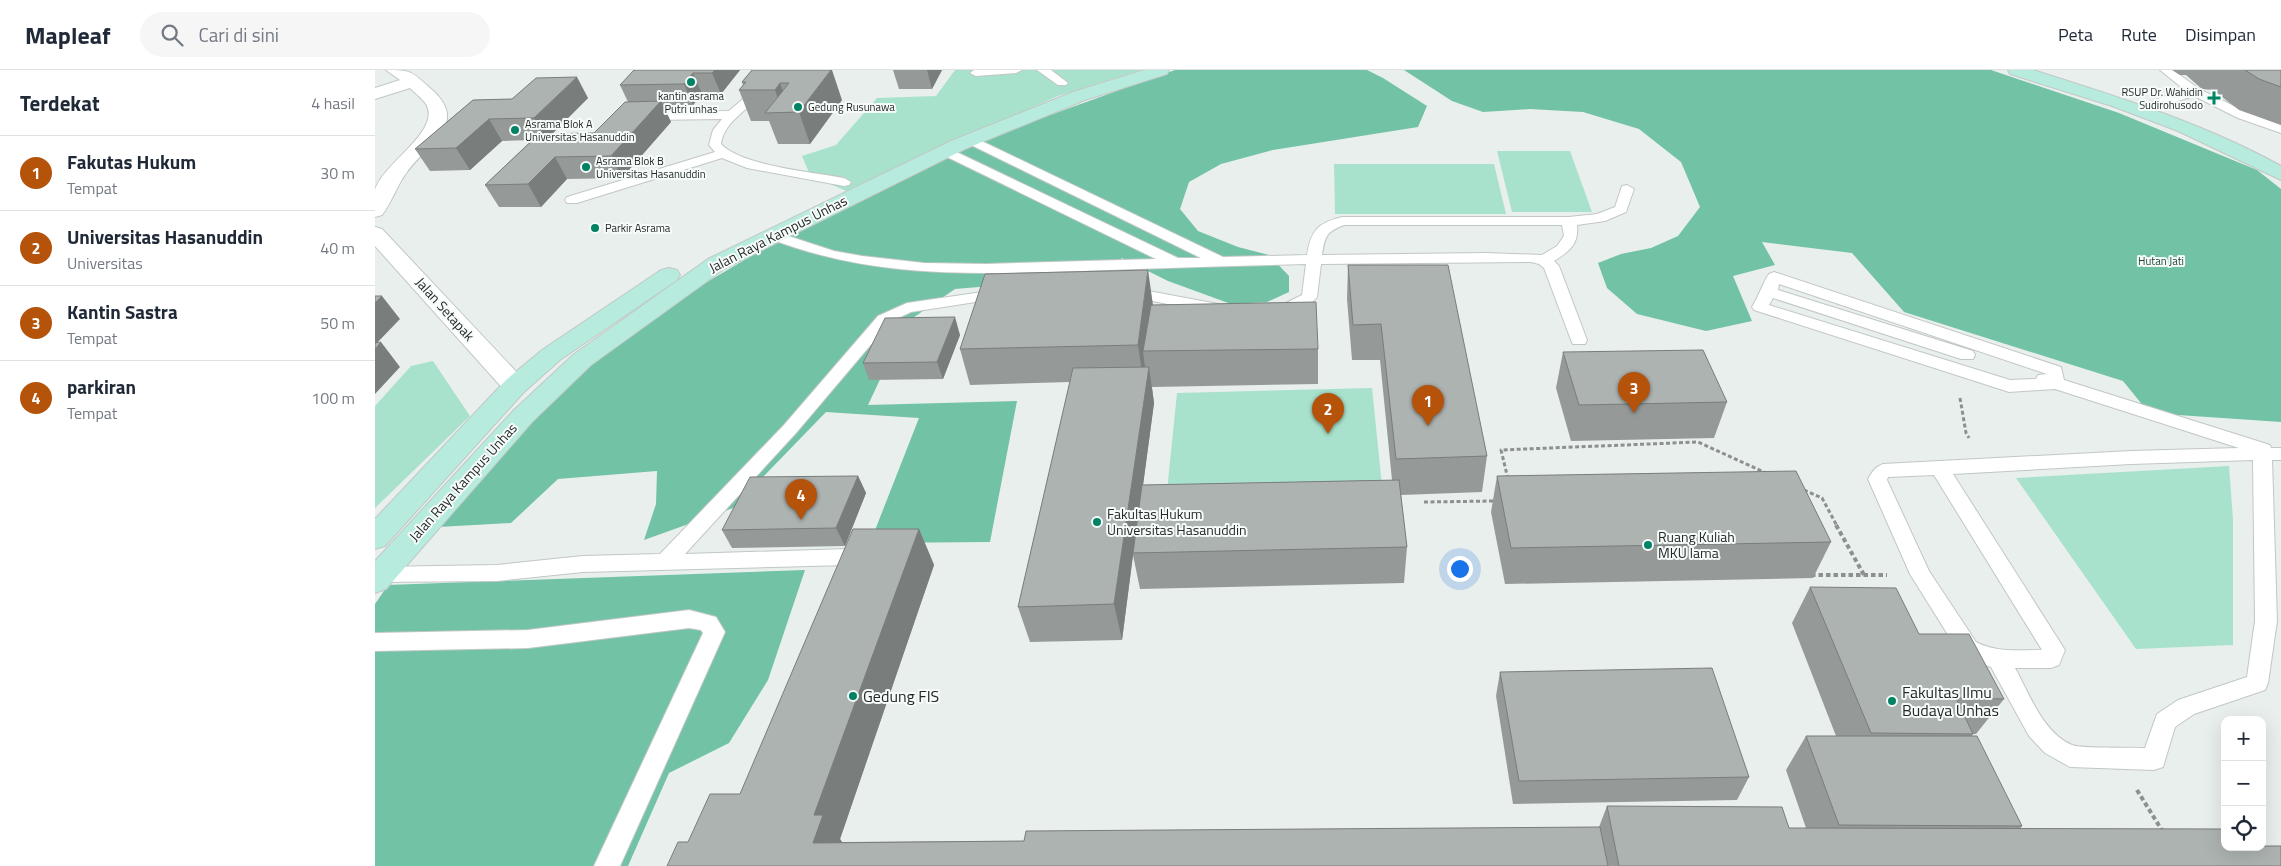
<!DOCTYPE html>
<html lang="id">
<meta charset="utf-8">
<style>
:root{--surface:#fff;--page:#f6f6f7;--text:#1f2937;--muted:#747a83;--line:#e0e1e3;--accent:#b45309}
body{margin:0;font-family:"Titillium Web",sans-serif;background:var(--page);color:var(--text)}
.controls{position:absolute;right:15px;bottom:15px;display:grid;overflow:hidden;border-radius:10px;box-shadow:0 5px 20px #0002}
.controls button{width:45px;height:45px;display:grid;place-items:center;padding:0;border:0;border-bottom:1px solid var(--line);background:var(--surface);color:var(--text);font:25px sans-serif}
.you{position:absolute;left:1084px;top:498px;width:18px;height:18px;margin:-12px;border:4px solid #fff;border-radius:50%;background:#1a73e8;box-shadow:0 0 0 8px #1a73e833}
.badge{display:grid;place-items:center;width:32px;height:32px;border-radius:50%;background:var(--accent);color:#fff;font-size:16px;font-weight:700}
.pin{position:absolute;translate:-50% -41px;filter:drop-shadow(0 1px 2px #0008)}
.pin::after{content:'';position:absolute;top:26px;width:18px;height:15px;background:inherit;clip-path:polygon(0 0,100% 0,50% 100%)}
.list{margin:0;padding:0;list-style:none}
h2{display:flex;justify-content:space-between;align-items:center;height:65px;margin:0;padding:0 20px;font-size:21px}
h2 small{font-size:16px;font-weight:400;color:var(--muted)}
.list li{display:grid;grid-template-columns:32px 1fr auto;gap:15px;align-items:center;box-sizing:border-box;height:75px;padding:0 20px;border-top:1px solid var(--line)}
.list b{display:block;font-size:19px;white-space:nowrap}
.list p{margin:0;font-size:16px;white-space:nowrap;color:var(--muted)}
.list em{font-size:16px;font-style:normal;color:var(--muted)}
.icon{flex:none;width:28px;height:28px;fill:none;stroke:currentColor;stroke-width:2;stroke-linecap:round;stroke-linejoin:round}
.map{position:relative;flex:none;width:1906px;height:796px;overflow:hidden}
header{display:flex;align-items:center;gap:30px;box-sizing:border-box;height:70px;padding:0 25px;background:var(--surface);border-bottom:1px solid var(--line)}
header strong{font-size:24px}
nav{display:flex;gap:28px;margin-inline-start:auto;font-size:18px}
.search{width:350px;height:45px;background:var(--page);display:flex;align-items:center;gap:12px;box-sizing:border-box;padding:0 18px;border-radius:28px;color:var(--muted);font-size:19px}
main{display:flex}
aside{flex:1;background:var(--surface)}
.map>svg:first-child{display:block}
.green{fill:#a9e2cc}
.forest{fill:#72c2a6}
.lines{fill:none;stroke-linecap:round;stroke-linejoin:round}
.lane-casing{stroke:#c1c7c5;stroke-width:2}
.street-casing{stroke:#c1c7c5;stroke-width:2}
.secondary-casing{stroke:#c1c7c5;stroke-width:2}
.path-far1{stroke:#8c918f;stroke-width:3;stroke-dasharray:4 2.5;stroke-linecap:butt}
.path{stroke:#8c918f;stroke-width:4;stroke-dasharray:4.5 3;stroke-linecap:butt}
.lane{fill:#fff;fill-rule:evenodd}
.street{fill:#fff;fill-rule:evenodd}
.secondary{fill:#b7ebde;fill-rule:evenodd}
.wall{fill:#959a98}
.shaded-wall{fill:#797d7c}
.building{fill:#adb3b1;stroke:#797d7c}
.poi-dot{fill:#008264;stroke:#f6fcfa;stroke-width:2}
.labels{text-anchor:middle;stroke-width:4;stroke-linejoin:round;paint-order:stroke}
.far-poi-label{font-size:11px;fill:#262928;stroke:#f6fcfa;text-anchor:start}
.far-park-label{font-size:11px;fill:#1e4336;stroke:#f6fcfa}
.street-label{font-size:14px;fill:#262928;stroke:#f6fcfa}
.poi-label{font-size:14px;fill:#262928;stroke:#f6fcfa;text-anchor:start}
.near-poi-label{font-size:16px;fill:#262928;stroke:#f6fcfa;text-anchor:start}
</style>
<header>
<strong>Mapleaf</strong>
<div class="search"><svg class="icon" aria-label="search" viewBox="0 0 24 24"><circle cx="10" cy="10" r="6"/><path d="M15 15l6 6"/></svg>Cari di sini</div>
<nav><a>Peta</a><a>Rute</a><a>Disimpan</a></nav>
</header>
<main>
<aside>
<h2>Terdekat<small>4 hasil</small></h2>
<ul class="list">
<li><span class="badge">1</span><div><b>Fakutas Hukum</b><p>Tempat</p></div><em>30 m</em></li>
<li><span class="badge">2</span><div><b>Universitas Hasanuddin</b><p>Universitas</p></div><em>40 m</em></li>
<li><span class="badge">3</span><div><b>Kantin Sastra</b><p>Tempat</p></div><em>50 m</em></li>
<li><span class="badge">4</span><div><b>parkiran</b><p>Tempat</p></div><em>100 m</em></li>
</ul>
</aside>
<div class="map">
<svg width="1906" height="796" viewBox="0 0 1906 796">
<rect width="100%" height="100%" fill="#e9efec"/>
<g class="green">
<polygon points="580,0 766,0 683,26 471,121 435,105 427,86 461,75 502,28 561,26"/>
<polygon points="1122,81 1195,81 1217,142 1137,142"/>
<polygon points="959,94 1119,94 1131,144 960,144"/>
<polygon points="58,291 95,346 0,438 0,336 36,296"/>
<polygon points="997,318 1009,435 790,441 802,323"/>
<polygon points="1854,396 1858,449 1858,575 1761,579 1641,408"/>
</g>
<g class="forest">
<polygon points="800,0 992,0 1008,8 1052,36 1043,57 898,80 846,94 814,112 805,139 823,161 863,177 894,185 914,206 914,222 892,232 856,234 793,211 747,188 724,207 580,219 532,252 493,335 642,331 615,472 495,473 544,348 451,342 358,438 269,470 281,434 282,401 183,409 136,453 63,457 165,342 219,291 315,222 446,145 528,106 642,57"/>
<polygon points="1029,0 1616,0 1744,43 1882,100 1906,119 1906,352 1774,343 1748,311 1529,242 1477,183 1387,172 1400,195 1358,206 1377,251 1331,261 1262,244 1232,218 1223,193 1246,184 1276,178 1303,166 1325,137 1306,92 1264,59 1208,42 1155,39 1108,42 1077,31"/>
<polygon points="430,500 393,610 354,673 294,703 253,796 0,796 0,534 13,515"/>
</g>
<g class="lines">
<g class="lane-casing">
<g id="lane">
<polygon points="647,0 641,3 601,6 595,3 599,0"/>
<polygon points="662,0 676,0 693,13 691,15 683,15"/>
<path d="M1785 0H1798L1824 19 1871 42 1906 55V63L1863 48 1819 26C1810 28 1782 39 1777 38L1775 35C1784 25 1799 24 1811 21Z"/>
<path d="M388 13 394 17C380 36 349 49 346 74 366 96 439 102 469 108L476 112 474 115 469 116 372 98 347 88 202 133H192L190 130 192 127 340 82 334 75 338 60 347 49 276 50 270 46 276 42 354 41 384 15Z"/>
<path d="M596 66 848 187 932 185C936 160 943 153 967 147H1194L1222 144 1240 137 1247 116 1252 115 1259 119 1251 142 1230 151 1202 155C1204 174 1195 181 1179 191L1184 196 1212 270 1210 274H1198L1196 270 1169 198 1164 194 1156 192 946 194 942 227C932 240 910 246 894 242L892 239 894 236 911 233 927 225 931 194C856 196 782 198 707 201 597 204 498 209 393 168L391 165 398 161 459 181 487 186 549 193 611 194 781 189 566 84 565 81 571 77 803 188H826L592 73 590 70 592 67ZM969 155H1187L1189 166 1182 176 1167 185 1111 183 947 185C950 166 951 162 969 155Z"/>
<path d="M1399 202 1686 297 1689 310 1895 375 1896 378H1906V390H1897L1902 551 1893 613 1890 620 1819 644 1800 657 1788 697 1779 700 1695 697 1670 683 1654 666 1616 597 1600 592 1585 584 1535 504 1493 409C1497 402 1500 397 1508 394L1756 381 1864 378 1680 319 1634 322 1628 320 1379 240 1377 237C1384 226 1387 214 1394 204ZM1404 214 1672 304 1663 305 1661 309 1635 310 1394 235 1398 228 1586 289H1598L1600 285 1598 281 1403 220ZM1878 390 1880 551 1872 607 1803 630 1782 644 1770 678C1756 677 1708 679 1697 675 1668 663 1654 623 1640 598H1676L1684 595 1690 580 1578 404 1756 394ZM1559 405 1667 580C1644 580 1622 583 1601 572L1554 501 1512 410 1513 407Z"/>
<polygon points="752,217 843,234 849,236 851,239 849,242 843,244 747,225 744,222 747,219"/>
<polygon points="628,219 633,221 636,224 633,227 536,242 515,252 421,363 310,484 473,479 480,482 483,487 480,492 473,495 208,502 122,511 0,512 0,498 4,497 122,495 208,486 285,484 409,355 503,246 532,233"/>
<polygon points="314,540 341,547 350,562 245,796 219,796 328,563 326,560 314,558 153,578 0,581 0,563 153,560"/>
</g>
</g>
<g class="street-casing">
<g id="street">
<path d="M11 0C36 0 36 1 55 18 96 53 53 73 32 102 22 115 17 132 7 145L0 147C0 139 0 128 0 120 8 93 67 61 51 34 47 28 40 23 35 18L0 29V18L25 10Z"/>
<polygon points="0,157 7,159 149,310 153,316 149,322 140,324 131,322 0,176"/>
</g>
</g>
<g class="secondary-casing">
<g id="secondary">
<polygon points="769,0 794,0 792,4 710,30 590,79 349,199 216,295 157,352 11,519 0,523 0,491 139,340 198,285 333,189 576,71 698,22"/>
<path d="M1633 0H1658C1743 27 1828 53 1906 96V110L1803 61 1737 36 1635 4Z"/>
<polygon points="294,198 302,200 305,205 302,210 185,290 149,322 10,476 0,479 0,449 131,310 167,280 286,200"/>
</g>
</g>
<g class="path-far1">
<polyline points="1585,328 1591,363 1594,368"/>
<polyline points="1133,409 1126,380 1323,372 1391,403"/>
<polyline points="1429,420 1447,428 1462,456"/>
<polyline points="1049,432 1120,431"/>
</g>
<g class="path">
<polyline points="1461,455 1489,505"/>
<polyline points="1436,505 1512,505"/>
<polyline points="1762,720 1788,762"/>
</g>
<use href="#lane" class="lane"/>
<use href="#street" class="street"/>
<use href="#secondary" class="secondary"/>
</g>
<g class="wall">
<polygon points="259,0 365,0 346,24 327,24 318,35 288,35 296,52 247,108 192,109 166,137 124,137 110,115 157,70 127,71 95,100 55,101 40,79 98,30 213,28 177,64 219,63 253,32 245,15"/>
<polygon points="377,0 467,30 435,74 403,74 394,51 376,51 364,20 368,15 367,12"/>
<polygon points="518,0 567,0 557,19 524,19"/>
<polygon points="1797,0 1906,0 1906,55 1864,40 1838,20 1827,19 1811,5 1805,5"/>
<polygon points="973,195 1112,386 1107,422 1026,425 1032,477 1029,513 765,519 758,485 747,570 655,572 643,537 695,312 595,315 585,279 778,235 943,279 943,314 777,317 779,333 768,415 1017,410 1005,290 977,290 972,229"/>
<polygon points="585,265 568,309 494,310 488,293"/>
<polygon points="1188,282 1352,332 1339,368 1196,371 1181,318"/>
<polygon points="483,406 491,423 470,476 357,478 347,460"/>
<polygon points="1122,406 1456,472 1438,508 1130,514 1116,442"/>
<polygon points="544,459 559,495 465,769 467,772 649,771 1224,757 1232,736 1414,758 1431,758 1411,700 1431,666 1461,666 1417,553 1435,517 1544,564 1629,629 1601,664 1598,664 1597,666 1647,756 1645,759 1906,796 292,796 313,772 365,724"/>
<polygon points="1125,602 1374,707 1362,730 1138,734 1121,626"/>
</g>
<g class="shaded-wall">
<polygon points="340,0 365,0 346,24 337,3"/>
<polygon points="456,0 457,0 467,30 435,74 424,42"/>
<polygon points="552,0 567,0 557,19"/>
<polygon points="318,3 327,24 318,35 309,14"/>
<polygon points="202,7 213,28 171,70 159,48"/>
<polygon points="405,13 416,43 408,43 400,20"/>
<polygon points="286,31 296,52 247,108 236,86"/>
<polygon points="114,49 127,71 95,100 81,78"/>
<polygon points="180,87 192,109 166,137 153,114"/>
<polygon points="773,200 778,235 768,281 770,297 768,310 763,275"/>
<polygon points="7,226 25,249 0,275 0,233"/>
<polygon points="580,247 585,265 568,309 562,292"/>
<polygon points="6,272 25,297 0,324 0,279"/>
<polygon points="774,297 779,333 759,483 758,483 758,485 747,570 739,534"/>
<polygon points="483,406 491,423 470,476 461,458"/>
<polygon points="544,459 559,495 465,769 471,778 438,773 439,745"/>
</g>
<g class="building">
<polygon points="259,0 340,0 337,3 318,3 309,14 245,15"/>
<polygon points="377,0 456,0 424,42 390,43 414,13 405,13 400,20 364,20 371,12 367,12"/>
<polygon points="1870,0 1906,0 1906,17 1884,9"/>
<polygon points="202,7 159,48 114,49 81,78 40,79 98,30 137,29 161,8"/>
<polygon points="286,31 236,86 180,87 153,114 110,115 164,64 219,63 250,32"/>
<polygon points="973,195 1073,195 1112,386 1021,389 1006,254 978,255"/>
<polygon points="773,200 763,275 585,279 610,204"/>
<polygon points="0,226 7,226 0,233"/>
<polygon points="941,232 943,279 768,281 776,235"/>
<polygon points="580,247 562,292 488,293 510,248"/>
<polygon points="6,272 0,279 0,273"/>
<polygon points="1328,280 1352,332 1204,335 1188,282"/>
<polygon points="774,297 739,534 643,537 698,298"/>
<polygon points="1421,401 1456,472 1136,478 1122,406"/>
<polygon points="483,406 461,458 347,460 375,407"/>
<polygon points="1024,410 1032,477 758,483 767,415"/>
<polygon points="478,459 544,459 439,745 448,745 438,773 649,771 651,761 1225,757 1233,796 292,796 303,772 313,772 335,724 365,724"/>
<polygon points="1435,517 1521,518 1544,564 1594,564 1629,629 1581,628 1598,664 1496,663"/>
<polygon points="1337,598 1374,707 1144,711 1125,602"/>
<polygon points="1431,666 1602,666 1647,756 1464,755"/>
<polygon points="1232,736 1407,737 1414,758 1850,759 1850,777 1887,777 1887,776 1906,776 1906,796 1244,796"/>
</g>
<g class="poi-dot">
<circle cx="316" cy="12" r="5"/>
<path d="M1836.5 20.5h5v5h5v5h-5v5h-5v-5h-5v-5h5z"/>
<circle cx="423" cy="37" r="5"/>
<circle cx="140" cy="60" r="5"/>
<circle cx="211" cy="97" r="5"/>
<circle cx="220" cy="158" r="5"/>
<circle cx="722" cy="452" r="5"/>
<circle cx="1273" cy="475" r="5"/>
<circle cx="478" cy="626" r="5"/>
<circle cx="1517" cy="631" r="5"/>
</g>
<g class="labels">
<g class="far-poi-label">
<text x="1828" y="26" text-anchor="end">RSUP Dr. Wahidin<tspan x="1828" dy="13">Sudirohusodo</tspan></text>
<text x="316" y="30" text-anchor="middle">kantin asrama<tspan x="316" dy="13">Putri unhas</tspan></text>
<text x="433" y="41">Gedung Rusunawa</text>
<text x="150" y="58">Asrama Blok A<tspan x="150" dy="13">Universitas Hasanuddin</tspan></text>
<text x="221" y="95">Asrama Blok B<tspan x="221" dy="13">Universitas Hasanuddin</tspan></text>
<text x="230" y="162">Parkir Asrama</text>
</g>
<g class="far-park-label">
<text x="1786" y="195">Hutan Jati</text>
</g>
<g class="street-label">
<text transform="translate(403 164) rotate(-27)" y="5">Jalan Raya Kampus Unhas</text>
<text transform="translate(70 239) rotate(48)" y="5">Jalan Setapak</text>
<text transform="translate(88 412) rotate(-48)" y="5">Jalan Raya Kampus Unhas</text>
</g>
<g class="poi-label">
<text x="732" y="449">Fakultas Hukum<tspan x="732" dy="16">Universitas Hasanuddin</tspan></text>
<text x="1283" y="472">Ruang Kuliah<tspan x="1283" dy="16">MKU lama</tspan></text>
</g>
<g class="near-poi-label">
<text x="1527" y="628">Fakultas Ilmu<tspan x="1527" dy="18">Budaya Unhas</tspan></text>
<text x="488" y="632">Gedung FIS</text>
</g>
</g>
</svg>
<div class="controls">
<button>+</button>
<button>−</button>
<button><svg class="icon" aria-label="locate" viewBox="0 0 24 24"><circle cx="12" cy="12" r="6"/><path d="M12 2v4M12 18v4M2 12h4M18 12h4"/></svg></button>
</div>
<div class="you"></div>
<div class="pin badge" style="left:1053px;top:356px">1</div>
<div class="pin badge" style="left:953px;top:364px">2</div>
<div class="pin badge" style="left:1259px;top:343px">3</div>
<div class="pin badge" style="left:426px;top:450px">4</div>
</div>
</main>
